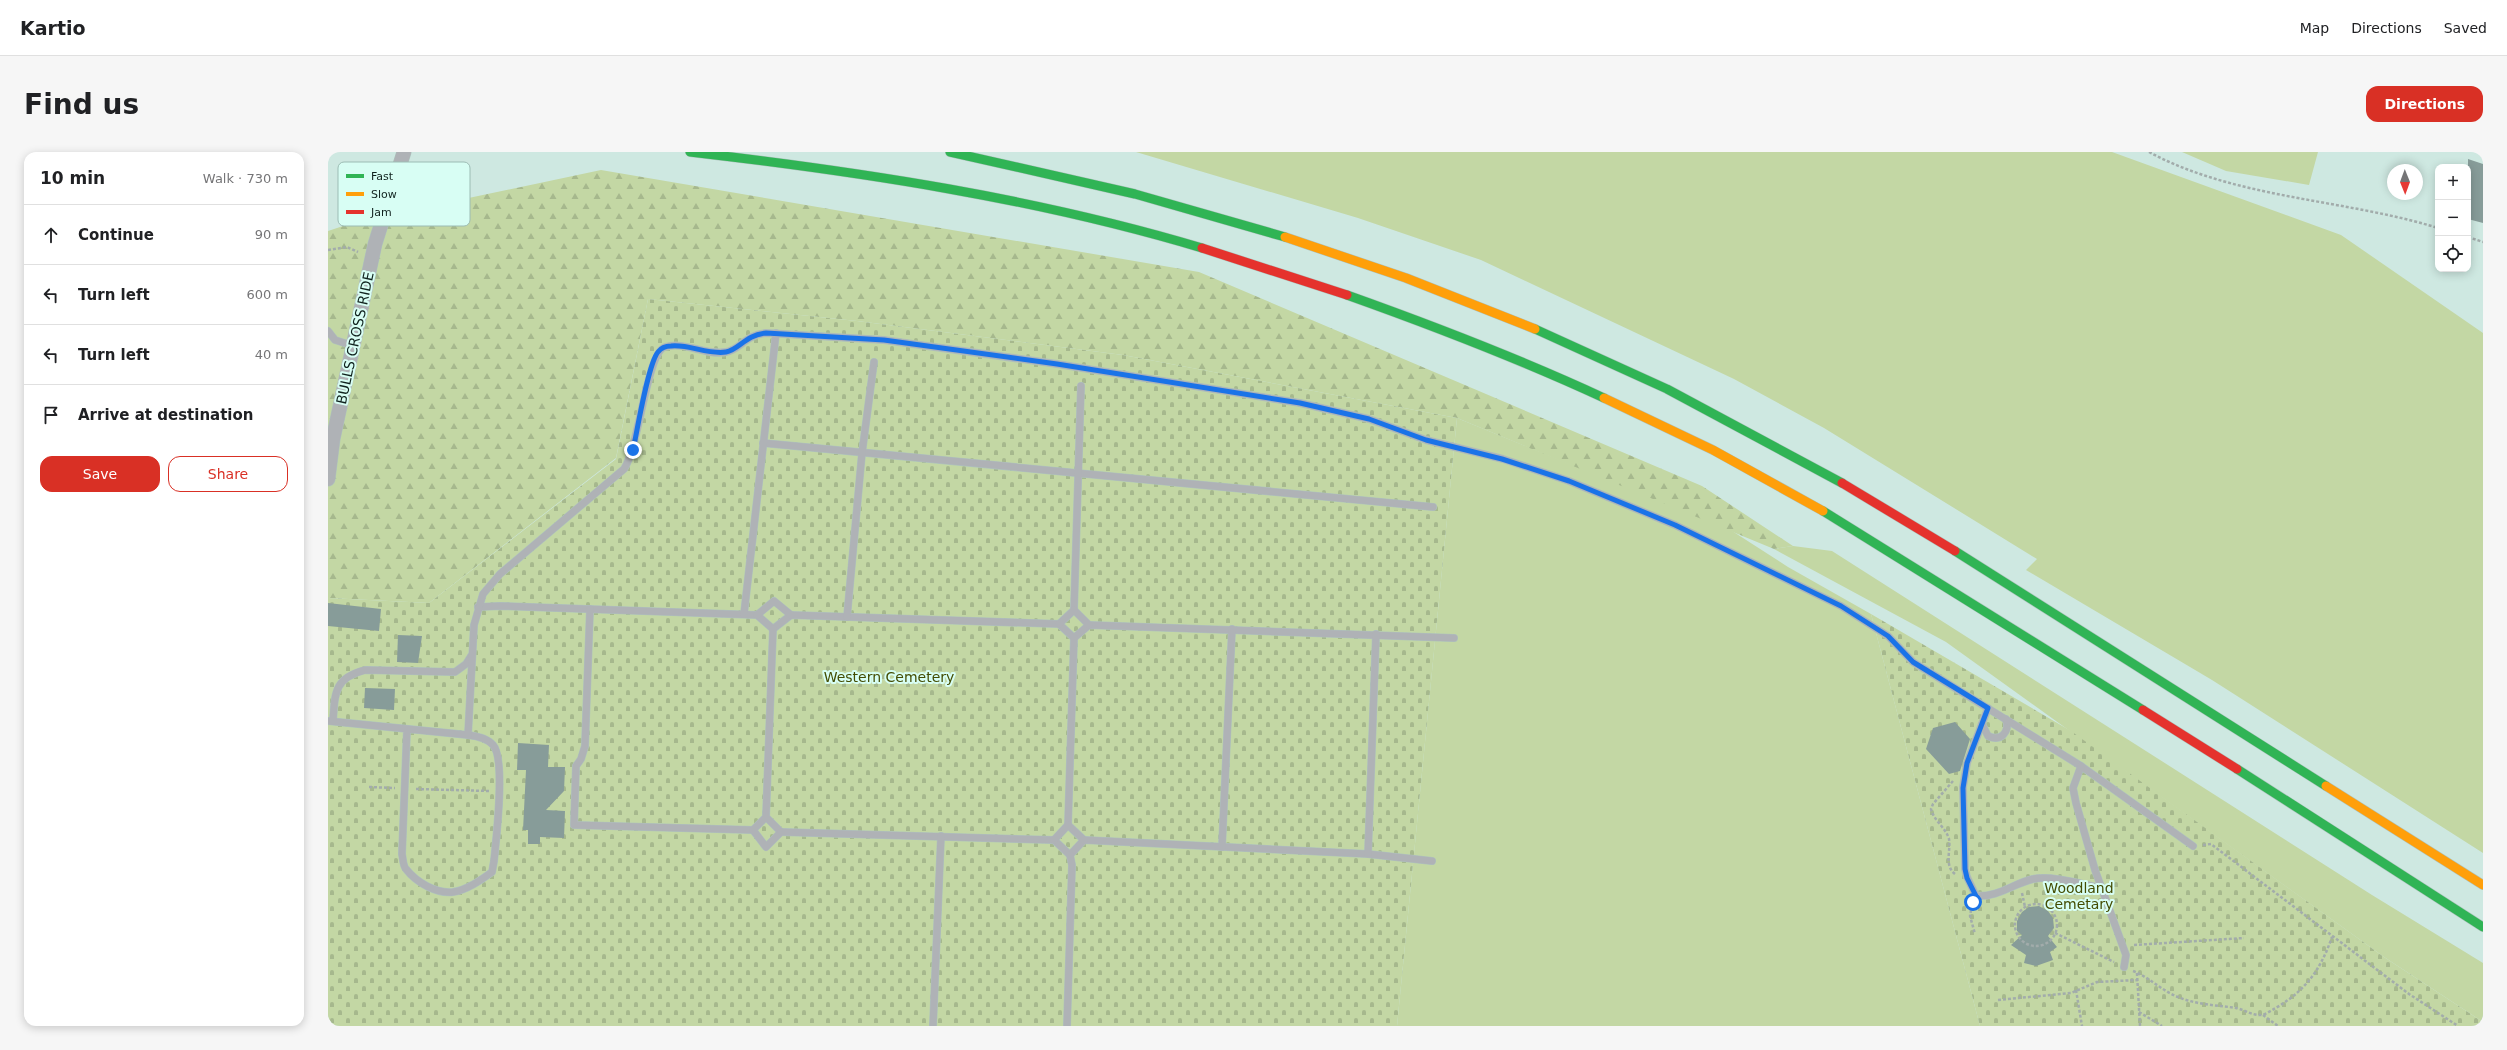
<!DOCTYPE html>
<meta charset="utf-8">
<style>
:root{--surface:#fff;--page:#f6f6f6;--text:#202124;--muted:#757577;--line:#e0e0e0;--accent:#d93025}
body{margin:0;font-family:"DejaVu Sans",sans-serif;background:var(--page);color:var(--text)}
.controls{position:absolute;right:12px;top:12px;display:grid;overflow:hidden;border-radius:8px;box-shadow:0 2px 10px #0003}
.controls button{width:36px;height:36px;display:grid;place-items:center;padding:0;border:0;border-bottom:1px solid var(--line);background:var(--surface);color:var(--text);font:20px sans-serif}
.compass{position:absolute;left:2059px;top:12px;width:36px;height:36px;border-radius:50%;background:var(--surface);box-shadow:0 2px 10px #0003;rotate:179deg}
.stop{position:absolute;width:12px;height:12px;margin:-9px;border:3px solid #1a73e8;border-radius:50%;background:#fff}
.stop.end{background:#1a73e8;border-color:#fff;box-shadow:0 1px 4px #0008}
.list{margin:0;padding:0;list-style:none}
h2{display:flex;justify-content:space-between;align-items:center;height:52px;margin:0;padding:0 16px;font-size:17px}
h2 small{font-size:13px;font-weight:400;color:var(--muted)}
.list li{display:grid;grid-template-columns:26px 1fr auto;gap:12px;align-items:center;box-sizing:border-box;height:60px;padding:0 16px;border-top:1px solid var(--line)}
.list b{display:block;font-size:15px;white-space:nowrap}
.list em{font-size:13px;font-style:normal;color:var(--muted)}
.actions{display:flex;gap:8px;padding:12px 16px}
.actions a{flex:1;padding:9px 0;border:1px solid var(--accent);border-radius:12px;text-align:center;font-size:14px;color:var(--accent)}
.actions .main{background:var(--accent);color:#fff}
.icon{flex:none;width:22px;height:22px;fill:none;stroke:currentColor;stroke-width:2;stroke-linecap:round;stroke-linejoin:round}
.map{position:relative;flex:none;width:2155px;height:874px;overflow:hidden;border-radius:12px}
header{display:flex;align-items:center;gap:24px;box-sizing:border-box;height:56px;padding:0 20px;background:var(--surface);border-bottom:1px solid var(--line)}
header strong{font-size:19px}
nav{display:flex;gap:22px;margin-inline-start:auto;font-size:14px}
.intro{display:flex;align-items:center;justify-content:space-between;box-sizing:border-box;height:96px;padding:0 24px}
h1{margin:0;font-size:28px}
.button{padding:10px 18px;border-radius:12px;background:var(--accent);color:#fff;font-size:14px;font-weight:700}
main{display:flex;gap:24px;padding:0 24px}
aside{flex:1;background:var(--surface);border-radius:12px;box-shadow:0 2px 10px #0003}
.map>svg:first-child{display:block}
.green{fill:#c3d7a4}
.forest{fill:url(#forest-firs)}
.cemetery{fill:url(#cemetery-stones)}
.building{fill:#879c99}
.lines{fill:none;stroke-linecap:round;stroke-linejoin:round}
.lane-casing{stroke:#aec3bd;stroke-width:8}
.street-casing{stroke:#aec3bd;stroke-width:15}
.fast-casing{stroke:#aec3bd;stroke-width:10}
.slow-casing{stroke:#aec3bd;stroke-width:10}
.jam-casing{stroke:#aec3bd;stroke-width:10}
.path{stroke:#a2acab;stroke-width:2.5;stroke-dasharray:3 2;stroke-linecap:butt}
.lane{stroke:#afb2b6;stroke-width:7}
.street{stroke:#afb2b6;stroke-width:14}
.fast{stroke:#30b455;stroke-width:9}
.slow{stroke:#ff9f0a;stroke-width:9}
.jam{stroke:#e5322d;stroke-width:9}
.route{stroke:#1a73e8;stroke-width:5}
.labels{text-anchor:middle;stroke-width:4;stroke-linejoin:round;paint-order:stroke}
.street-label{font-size:14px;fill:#10221e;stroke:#d8fef4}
.park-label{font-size:14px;fill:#434c02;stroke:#d8fef4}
.key{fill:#d8fef4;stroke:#9cbcb4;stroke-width:1}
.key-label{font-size:11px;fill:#10221e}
</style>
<header>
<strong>Kartio</strong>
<nav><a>Map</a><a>Directions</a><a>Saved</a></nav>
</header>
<div class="intro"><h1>Find us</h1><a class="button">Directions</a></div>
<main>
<aside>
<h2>10 min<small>Walk · 730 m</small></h2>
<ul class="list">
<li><svg class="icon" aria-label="ahead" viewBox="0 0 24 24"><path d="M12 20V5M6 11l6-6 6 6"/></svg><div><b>Continue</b></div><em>90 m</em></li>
<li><svg class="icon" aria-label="left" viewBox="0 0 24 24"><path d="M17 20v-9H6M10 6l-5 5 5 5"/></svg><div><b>Turn left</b></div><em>600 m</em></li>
<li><svg class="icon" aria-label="left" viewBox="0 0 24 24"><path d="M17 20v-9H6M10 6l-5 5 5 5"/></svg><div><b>Turn left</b></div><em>40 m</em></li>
<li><svg class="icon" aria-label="arrive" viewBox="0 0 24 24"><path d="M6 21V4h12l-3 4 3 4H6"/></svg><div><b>Arrive at destination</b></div></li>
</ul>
<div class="actions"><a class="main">Save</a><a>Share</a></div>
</aside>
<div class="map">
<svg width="2155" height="874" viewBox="0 0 2155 874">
<defs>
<pattern id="forest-firs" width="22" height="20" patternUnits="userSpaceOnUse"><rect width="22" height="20" fill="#c3d7a4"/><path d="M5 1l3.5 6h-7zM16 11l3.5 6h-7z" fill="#a6b88d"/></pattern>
<pattern id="cemetery-stones" width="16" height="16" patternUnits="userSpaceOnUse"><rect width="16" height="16" fill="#c3d7a4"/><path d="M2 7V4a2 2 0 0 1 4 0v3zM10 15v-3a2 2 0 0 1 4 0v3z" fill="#a6b88d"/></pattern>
</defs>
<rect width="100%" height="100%" fill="#cee8e1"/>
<g class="green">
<polygon points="808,0 1784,0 2013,83 2155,181 2155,701 1884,528 1698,418 1709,407 1496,276 1406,227 1153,108 1030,66"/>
<polygon points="1854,0 1990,0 1981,33 1898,19"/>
<polygon points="1129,266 1401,377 1460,415 1543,462 1652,874 1069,874"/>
<polygon points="1465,394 1504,399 2044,743 2155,811 2155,870 2056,805 1618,490 1446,397"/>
</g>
<polygon class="forest" points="273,18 871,120 1374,334 1465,394 1446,397 1129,266 795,203 529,169 320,147 288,306 101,451 0,446 0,79 27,70"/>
<g class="cemetery">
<polygon points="320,147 529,169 795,203 1129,266 1069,874 0,874 0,446 101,451 288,307"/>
<polygon points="1543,462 1743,579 2056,805 2155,870 2155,874 1652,874"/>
</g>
<g class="building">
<polygon points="2140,7 2155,12 2155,71 2140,67"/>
<polygon points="0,451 53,457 51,479 0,474"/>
<polygon points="70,483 94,484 90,511 69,510"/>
<polygon points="37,536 67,537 66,558 36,556"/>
<polygon points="1627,570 1642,587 1632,619 1621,622 1598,597 1605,576"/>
<polygon points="190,591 221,593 220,615 237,615 236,639 218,658 237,659 236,686 212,685 212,692 200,692 200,678 195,678 198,618 189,618"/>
<polygon points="1711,754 1720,759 1725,766 1726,776 1720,784 1729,795 1722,800 1725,808 1708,814 1696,811 1698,803 1683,793 1694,783 1689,779 1689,769 1694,760 1701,755"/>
</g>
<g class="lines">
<g class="lane-casing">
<g id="lane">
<polyline points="0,179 7,188 26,194"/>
<polyline points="435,291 1105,355"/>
<polyline points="150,455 172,454 429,463 445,477 463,463 731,472 746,486 761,473 1126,486"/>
<polyline points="262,457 257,594 253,607 248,614 246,673 425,678"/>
<polyline points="746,458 753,234"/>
<polyline points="416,462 448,181"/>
<polyline points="429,463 446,449 463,463"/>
<polyline points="519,465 534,301 546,210"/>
<polyline points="731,472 746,458 761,473"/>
<path d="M1660 556 1639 611 1635 635 1637 717 1639 725 1648 744C1671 745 1684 732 1705 727 1722 723 1754 732 1773 736"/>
<path d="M0 569 140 583C148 584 160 587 165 593 178 607 168 688 166 709L164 720C153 728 139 738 125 740 108 742 88 730 78 717 75 714 75 707 74 702L79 577"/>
<path d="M5 569C7 541 6 526 37 518L127 520 138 512 143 504"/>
<path d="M1654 572 1660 584C1673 590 1682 580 1678 567"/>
<path d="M140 583 146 473 155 442 172 422 296 317C311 295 319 200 337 195 357 189 378 204 398 200 412 198 417 183 438 181L556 188 729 212 972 251 1041 267 1098 288 1175 307 1241 329 1347 373 1513 454 1560 484 1585 510 1753 614 1865 694"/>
<polyline points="1753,614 1745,636 1748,651 1767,718 1798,803 1796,815"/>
<polyline points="438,665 453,680 438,695 425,678 438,665 445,477"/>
<polyline points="740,673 746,486"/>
<polyline points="453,680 726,688 742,703 756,688 1040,702 1104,709"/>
<polyline points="726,688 740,673 756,688"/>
<polyline points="894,695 904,477"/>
<polyline points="1040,702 1048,482"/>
<polyline points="605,874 613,684"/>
<polyline points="739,874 744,713 742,703"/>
</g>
</g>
<g class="street-casing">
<polyline id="street" points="0,327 5,287 47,92 76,0"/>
</g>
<g class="fast-casing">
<g id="fast">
<path d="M362 0C534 20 707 46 874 96"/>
<polyline points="622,0 807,42 957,85"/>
<path d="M1019 143C1106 174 1192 207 1276 246"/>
<polyline points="1207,177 1339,237 1514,331"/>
<polyline points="1495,359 1815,558"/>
<polyline points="1627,399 1998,634"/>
<polyline points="1909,617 2155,775"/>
</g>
</g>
<g class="slow-casing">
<g id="slow">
<polyline points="957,85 1078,126 1207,177"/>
<polyline points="1276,246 1385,298 1495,359"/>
<polyline points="1998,634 2155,733"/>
</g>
</g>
<g class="jam-casing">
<g id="jam">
<polyline points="874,96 1019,143"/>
<polyline points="1514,331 1627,399"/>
<polyline points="1815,558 1909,617"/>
</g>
</g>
<g class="path">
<path d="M1821 0C1908 47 2017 47 2110 76"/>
<polyline points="2140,85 2155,90"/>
<polyline points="0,98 19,95 30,100"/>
<path d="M1625 629 1605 652 1603 657C1606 669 1618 676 1621 687 1623 698 1616 714 1627 722"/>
<polyline points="41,635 67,636"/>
<polyline points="88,637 161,639"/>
<polyline points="1875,693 1883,692 2081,842 2130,874"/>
<polyline points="1694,741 1697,755"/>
<circle cx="1708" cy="773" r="21"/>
<polyline points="1644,753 1642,764 1647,782"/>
<polyline points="1727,781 1786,810"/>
<polyline points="1806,793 1916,786"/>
<path d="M1805 819C1821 825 1834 839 1850 845 1869 853 1889 853 1908 856 1918 858 1924 864 1935 863 1972 844 1990 825 2004 785"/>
<polyline points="1809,821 1812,874"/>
<polyline points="1748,838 1754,874"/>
<polyline points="1670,848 1743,841 1769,830 1810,828"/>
<polyline points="1811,860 1834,874"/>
<polyline points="1935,863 1950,874"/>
</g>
<use href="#lane" class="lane"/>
<use href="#street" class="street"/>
<use href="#fast" class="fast"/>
<use href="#slow" class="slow"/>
<use href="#jam" class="jam"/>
</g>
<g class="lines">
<path class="route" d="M305 298C309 280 320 212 330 200 333 196 338 194 343 194 361 192 380 203 398 200 411 198 417 183 438 181L556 188 729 212 972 251 1041 267 1098 288 1174 307 1241 329 1347 373 1513 454 1560 484 1585 510 1660 556 1639 611 1635 636 1637 717 1639 726 1648 744 1645 750"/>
</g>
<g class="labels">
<g class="street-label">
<text transform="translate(27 186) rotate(-78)" y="5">BULLS CROSS RIDE</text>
</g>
<g class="park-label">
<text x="561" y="530">Western Cemetery</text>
<text x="1751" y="741">Woodland<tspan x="1751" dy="16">Cemetary</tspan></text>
</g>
</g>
<rect x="10" y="10" width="132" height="64" rx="6" class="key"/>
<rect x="18" y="22" width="18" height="4" fill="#30b455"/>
<rect x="18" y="40" width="18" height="4" fill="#ff9f0a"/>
<rect x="18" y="58" width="18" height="4" fill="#e5322d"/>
<g class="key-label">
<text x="43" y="28">Fast</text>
<text x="43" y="46">Slow</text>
<text x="43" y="64">Jam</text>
</g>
</svg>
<div class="controls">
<button>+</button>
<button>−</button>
<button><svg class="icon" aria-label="locate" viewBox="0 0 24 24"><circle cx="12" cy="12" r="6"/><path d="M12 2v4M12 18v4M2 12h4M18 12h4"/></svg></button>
</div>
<svg class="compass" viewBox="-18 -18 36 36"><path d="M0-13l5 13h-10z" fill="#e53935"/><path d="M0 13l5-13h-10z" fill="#757577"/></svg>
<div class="stop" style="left:1645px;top:750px"></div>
<div class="stop end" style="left:305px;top:298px"></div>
</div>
</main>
